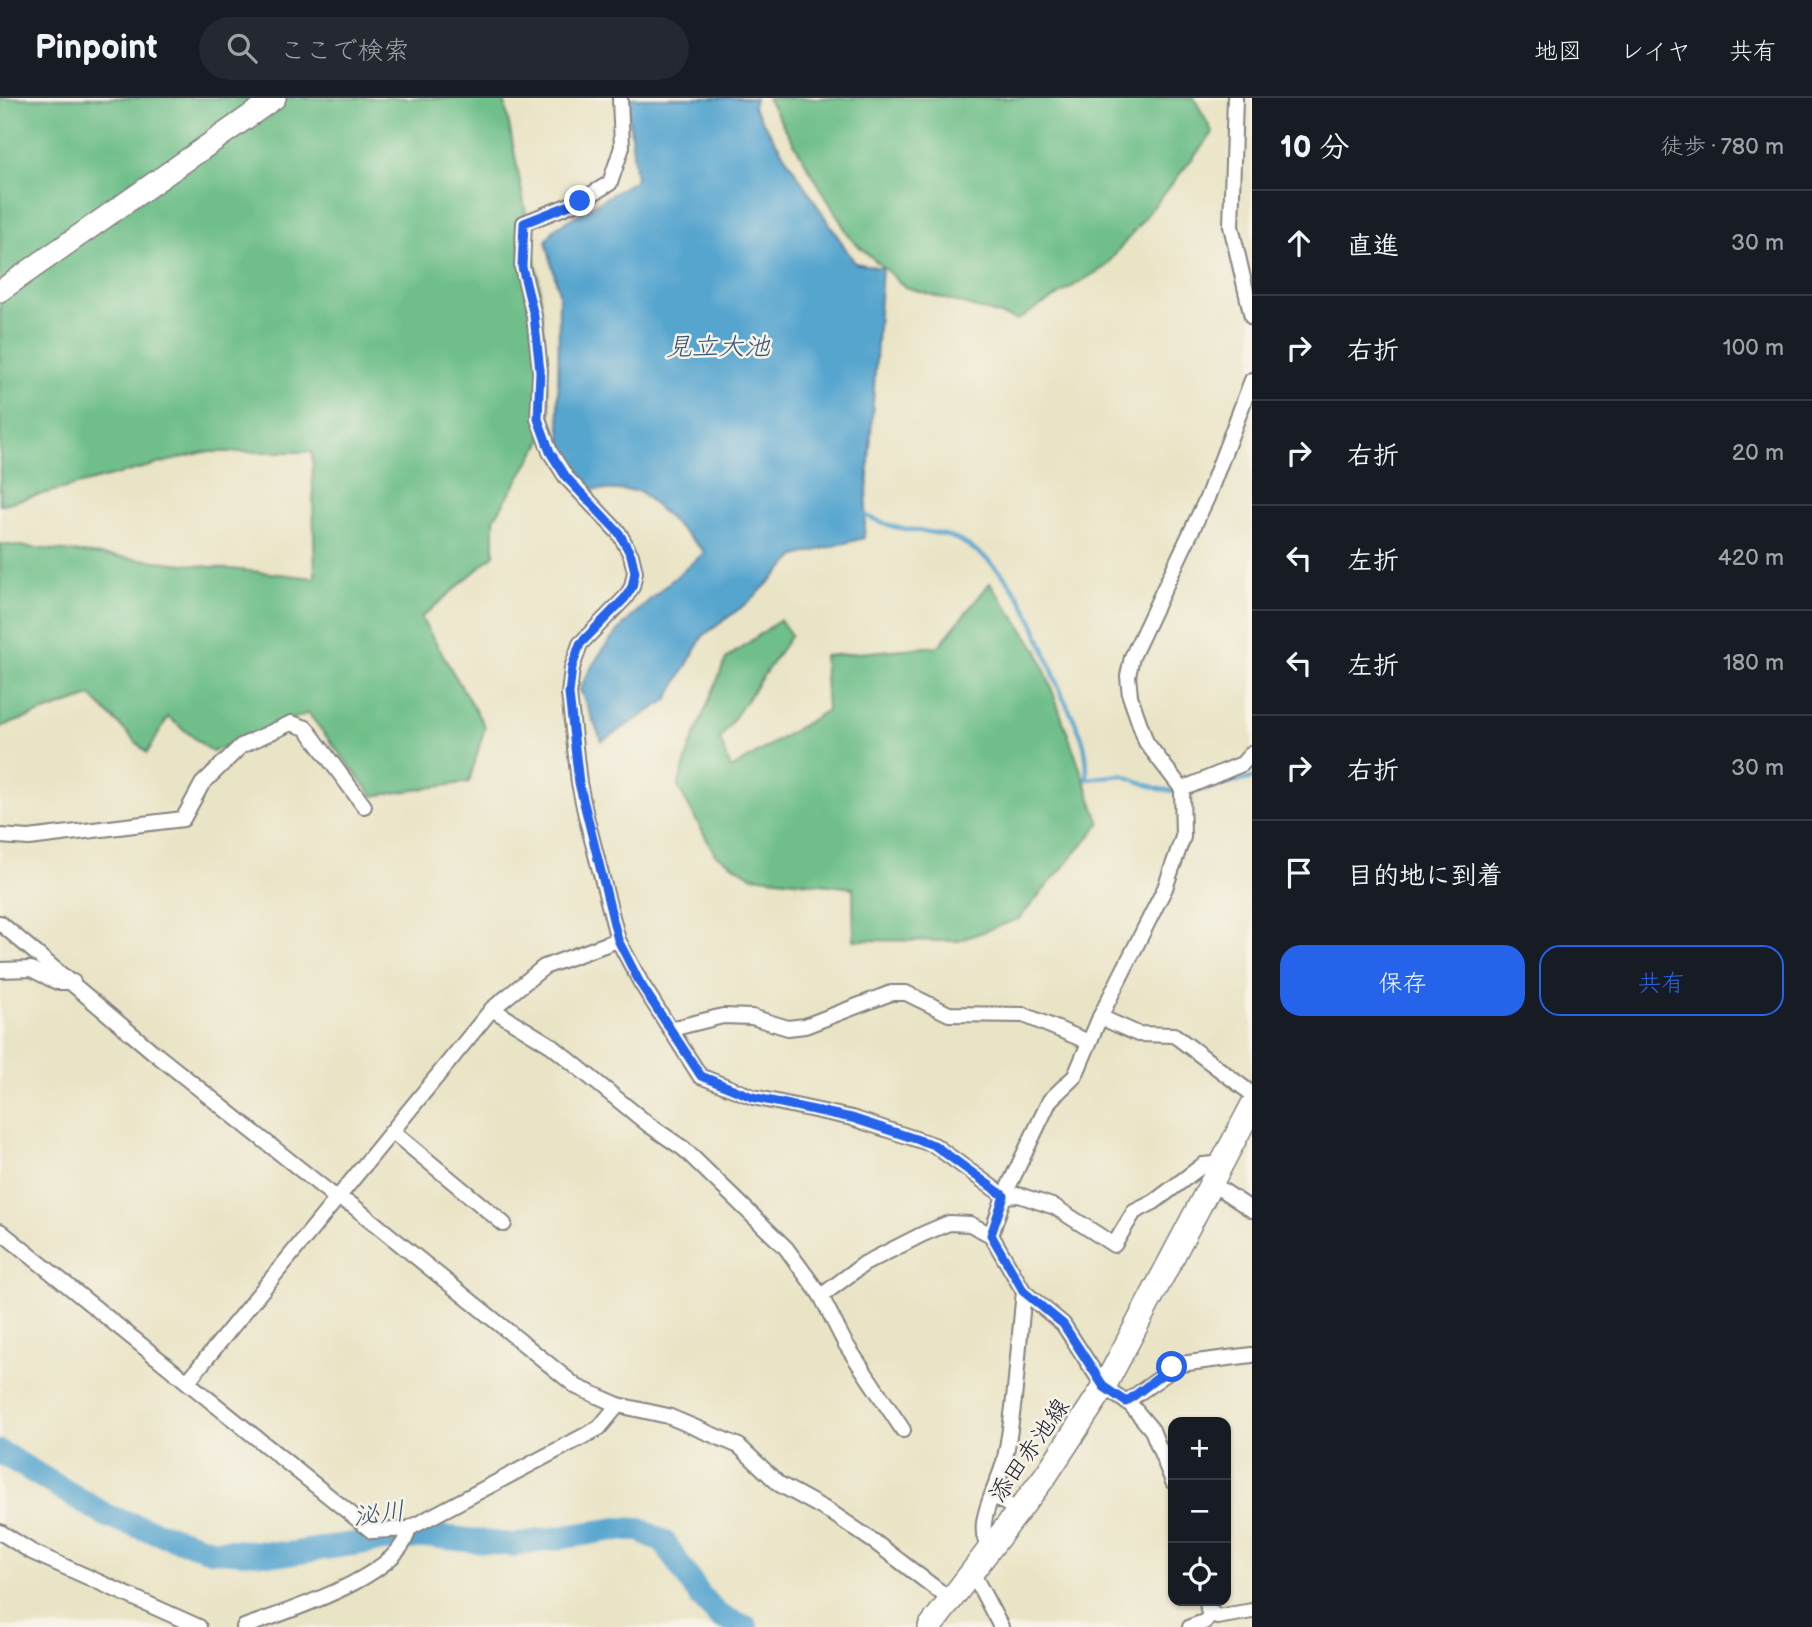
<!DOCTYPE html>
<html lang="ja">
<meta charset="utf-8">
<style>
:root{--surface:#171b24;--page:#242831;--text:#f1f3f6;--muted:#9ea1a6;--line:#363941;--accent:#2563eb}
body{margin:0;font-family:"Balsamiq Sans","Klee One",sans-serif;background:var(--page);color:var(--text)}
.controls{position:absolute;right:21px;bottom:21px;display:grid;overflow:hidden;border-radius:14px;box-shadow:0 2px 5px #0004}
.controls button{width:63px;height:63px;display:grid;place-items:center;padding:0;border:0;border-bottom:2px solid var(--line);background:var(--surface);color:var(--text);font:35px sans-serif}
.stop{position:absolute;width:21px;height:21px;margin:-16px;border:5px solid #2563eb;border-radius:50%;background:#fff}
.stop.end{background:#2563eb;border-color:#fff;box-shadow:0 2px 7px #0008}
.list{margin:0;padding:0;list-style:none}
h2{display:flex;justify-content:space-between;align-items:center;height:91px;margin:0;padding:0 28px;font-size:30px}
h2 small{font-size:23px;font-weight:400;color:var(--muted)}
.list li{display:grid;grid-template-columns:46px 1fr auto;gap:21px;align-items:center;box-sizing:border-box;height:105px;padding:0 28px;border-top:2px solid var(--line)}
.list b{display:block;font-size:26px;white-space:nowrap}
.list em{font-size:23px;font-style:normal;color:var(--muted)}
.actions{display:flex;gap:14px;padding:21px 28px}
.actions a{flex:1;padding:16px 0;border:2px solid var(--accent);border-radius:21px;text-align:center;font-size:24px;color:var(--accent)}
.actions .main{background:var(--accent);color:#fff}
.icon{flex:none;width:38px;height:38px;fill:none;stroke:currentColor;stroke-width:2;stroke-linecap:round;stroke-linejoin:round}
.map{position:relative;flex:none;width:1252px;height:1529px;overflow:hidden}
header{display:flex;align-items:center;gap:42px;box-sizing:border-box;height:98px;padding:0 35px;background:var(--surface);border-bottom:2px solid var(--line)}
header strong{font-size:33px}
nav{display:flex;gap:38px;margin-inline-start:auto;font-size:24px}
.search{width:490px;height:63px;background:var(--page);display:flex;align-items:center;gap:18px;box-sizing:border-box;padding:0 24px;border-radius:38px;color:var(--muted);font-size:26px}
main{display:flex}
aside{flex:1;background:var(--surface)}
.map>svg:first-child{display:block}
.forest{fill:#6fbf8a;stroke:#487062;stroke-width:2}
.water{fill:#56a5cf;stroke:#3c6485;stroke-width:2}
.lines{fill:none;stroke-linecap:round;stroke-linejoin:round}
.stream{stroke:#56a5cf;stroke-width:4.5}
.river{stroke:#56a5cf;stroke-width:24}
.street-casing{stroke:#868380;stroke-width:18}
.secondary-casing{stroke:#868380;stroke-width:24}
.primary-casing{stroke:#868380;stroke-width:26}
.street{stroke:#fff;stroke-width:14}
.secondary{stroke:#fff;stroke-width:21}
.primary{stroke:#fff;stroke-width:23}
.route{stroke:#2563eb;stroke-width:9}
.labels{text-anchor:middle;stroke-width:5;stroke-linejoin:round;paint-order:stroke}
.street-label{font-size:24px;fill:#22223b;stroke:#f7f3e8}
.water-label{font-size:26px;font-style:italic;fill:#375676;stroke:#f7f3e8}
</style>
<header>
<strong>Pinpoint</strong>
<div class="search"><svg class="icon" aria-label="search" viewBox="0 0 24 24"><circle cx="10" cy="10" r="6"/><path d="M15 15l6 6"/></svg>ここで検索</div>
<nav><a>地図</a><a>レイヤ</a><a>共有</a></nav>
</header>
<main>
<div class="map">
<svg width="1252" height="1529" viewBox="0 0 1252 1529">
<rect width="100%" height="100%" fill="#f7f3e8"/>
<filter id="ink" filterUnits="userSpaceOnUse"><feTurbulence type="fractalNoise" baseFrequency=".0143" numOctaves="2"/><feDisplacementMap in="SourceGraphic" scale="14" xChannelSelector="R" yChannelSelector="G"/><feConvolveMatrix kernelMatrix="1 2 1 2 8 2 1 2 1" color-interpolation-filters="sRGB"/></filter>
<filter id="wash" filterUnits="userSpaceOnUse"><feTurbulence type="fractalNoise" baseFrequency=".00686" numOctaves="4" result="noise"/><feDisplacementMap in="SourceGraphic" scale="28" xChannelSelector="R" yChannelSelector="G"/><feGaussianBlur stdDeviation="1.57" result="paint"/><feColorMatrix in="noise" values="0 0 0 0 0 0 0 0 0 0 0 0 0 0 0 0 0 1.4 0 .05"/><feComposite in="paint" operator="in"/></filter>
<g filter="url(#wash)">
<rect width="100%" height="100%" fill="#eae4c6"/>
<g class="forest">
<polygon points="0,0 504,0 539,184 551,328 494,421 494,457 421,520 485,629 469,684 373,698 308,615 212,654 168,619 147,655 91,598 0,629 0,446 315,480 312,354 204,354 0,407"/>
<polygon points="767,0 1194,0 1213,35 1105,169 1017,222 905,189 851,141"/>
<polygon points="990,485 1038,553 1100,726 1019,821 958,843 854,842 853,790 752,778 715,756 678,689 690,649 726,561 780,522 791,537 720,641 731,671 827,612 824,558 939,548"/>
</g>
<path class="water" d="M627 0H755L753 9 855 165 882 170 864 440 796 458 750 503 703 538 667 602 602 643 580 592C604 534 659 494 705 454L640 393 590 391 563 358 558 309 559 195 546 143 555 130 636 82Z"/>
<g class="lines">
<path class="stream" d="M862 416C872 420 882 425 892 428 920 436 941 430 969 448 1022 481 1038 535 1059 590 1075 628 1088 636 1087 681L1122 677 1159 691 1189 695 1252 680"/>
<polyline class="river" points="0,1354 109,1419 211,1452 287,1456 373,1443 431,1438 513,1447 616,1431 640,1432 664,1444 701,1499 719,1518 746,1529"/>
</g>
</g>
<g filter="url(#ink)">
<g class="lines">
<g class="street-casing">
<g id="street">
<polyline points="620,0 622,49 610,85 580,103 524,125 522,169 534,218 540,273 538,321 550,354 566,379 619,435 631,457 635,474 632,489 625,500 580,546 572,570 569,596 579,685 586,718 618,842 641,885 700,978 753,999 852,1020 934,1047 1004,1098 1019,1097 1055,1109 1114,1147 1134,1114 1154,1104 1203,1067 1223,1065"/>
<polyline points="1235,0 1231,128 1252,219"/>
<polyline points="1182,691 1242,666 1252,655"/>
<polyline points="0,738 29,740 183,721 202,686 241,648 291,625 306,630 364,708"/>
<polyline points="0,825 152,953 335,1099 352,1107 577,1289 618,1307 668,1318 739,1348 779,1386 832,1415 876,1445 951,1502"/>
<polyline points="0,872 31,871 57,884 73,884"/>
<polyline points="492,911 552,948 649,1027 684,1051 786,1150 821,1198 845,1245 903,1332"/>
<polyline points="1100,919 1138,936 1174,937 1252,996"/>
<polyline points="671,931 723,918 752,919 788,930 805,928 891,895 906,895 949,916 1024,917 1089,944"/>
<polyline points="393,1034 504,1126"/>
<polyline points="1213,1086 1252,1112"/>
<polyline points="0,1133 372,1433 408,1431 599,1330 618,1307"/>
<polyline points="991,1137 1004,1098 1050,1002 1075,978 1100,919 1165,790 1183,739 1182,691 1146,644 1130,598 1128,578 1132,559 1207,400 1252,282"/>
<polyline points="821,1198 864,1166 923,1136 949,1125 970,1126 991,1137 1024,1194 1063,1226 1104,1289 1131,1307 1152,1332 1173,1384"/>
<polyline points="187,1284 492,911 544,869 618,842"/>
<polyline points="1126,1304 1180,1266 1252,1257"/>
<polyline points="993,1397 1019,1414"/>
<polyline points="0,1434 32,1454 199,1529"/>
<path d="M991 1451C970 1429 1000 1386 1005 1360 1016 1306 1018 1249 1024 1194"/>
<polyline points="973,1476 1001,1529"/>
<polyline points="1207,1503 1208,1512 1217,1519 1252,1513"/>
<path d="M244 1529C281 1515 404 1478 408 1431"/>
<polyline points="1190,1529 1204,1524 1213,1516"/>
</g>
</g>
<g class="secondary-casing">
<polyline id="secondary" points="0,193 275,0"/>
</g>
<g class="primary-casing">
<polyline id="primary" points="930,1529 1046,1377 1104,1289 1252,1008"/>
</g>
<use href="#street" class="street"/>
<use href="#secondary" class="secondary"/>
<use href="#primary" class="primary"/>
</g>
</g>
<g class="lines" filter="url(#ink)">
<polyline class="route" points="580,103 524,125 522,169 534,218 540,273 538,321 550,354 566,379 619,435 631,457 635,474 632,489 625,500 580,546 572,569 569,596 579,685 618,842 640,885 701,978 752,999 852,1020 934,1047 1004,1098 991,1137 1024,1194 1063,1226 1104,1289 1126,1304 1172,1269"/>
</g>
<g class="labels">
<g class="street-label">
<text transform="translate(1029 1352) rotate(-55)" y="8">添田赤池線</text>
</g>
<g class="water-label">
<text x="718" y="257">見立大池</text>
<text transform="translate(379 1415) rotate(-7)" y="9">泌川</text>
</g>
</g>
</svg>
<div class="controls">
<button>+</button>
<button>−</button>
<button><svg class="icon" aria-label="locate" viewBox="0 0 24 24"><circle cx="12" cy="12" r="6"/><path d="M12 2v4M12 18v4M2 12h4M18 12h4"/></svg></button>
</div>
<div class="stop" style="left:1172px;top:1269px"></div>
<div class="stop end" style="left:580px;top:103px"></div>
</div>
<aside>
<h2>10 分<small>徒歩 · 780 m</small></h2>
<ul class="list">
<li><svg class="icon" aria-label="ahead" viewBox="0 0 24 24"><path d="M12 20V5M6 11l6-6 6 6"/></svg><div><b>直進</b></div><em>30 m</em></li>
<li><svg class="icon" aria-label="right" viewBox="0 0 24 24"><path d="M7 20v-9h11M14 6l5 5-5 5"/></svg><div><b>右折</b></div><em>100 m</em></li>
<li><svg class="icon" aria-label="right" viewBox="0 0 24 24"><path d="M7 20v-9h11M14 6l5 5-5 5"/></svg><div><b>右折</b></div><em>20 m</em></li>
<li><svg class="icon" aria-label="left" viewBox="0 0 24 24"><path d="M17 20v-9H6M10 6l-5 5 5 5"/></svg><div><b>左折</b></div><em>420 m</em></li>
<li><svg class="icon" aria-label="left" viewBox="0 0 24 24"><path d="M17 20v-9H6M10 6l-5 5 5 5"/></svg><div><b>左折</b></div><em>180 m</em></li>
<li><svg class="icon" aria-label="right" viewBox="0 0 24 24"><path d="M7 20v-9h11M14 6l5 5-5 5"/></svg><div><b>右折</b></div><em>30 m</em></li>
<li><svg class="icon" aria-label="arrive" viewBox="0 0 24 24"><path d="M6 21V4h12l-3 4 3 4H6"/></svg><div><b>目的地に到着</b></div></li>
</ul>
<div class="actions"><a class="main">保存</a><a>共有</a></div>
</aside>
</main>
